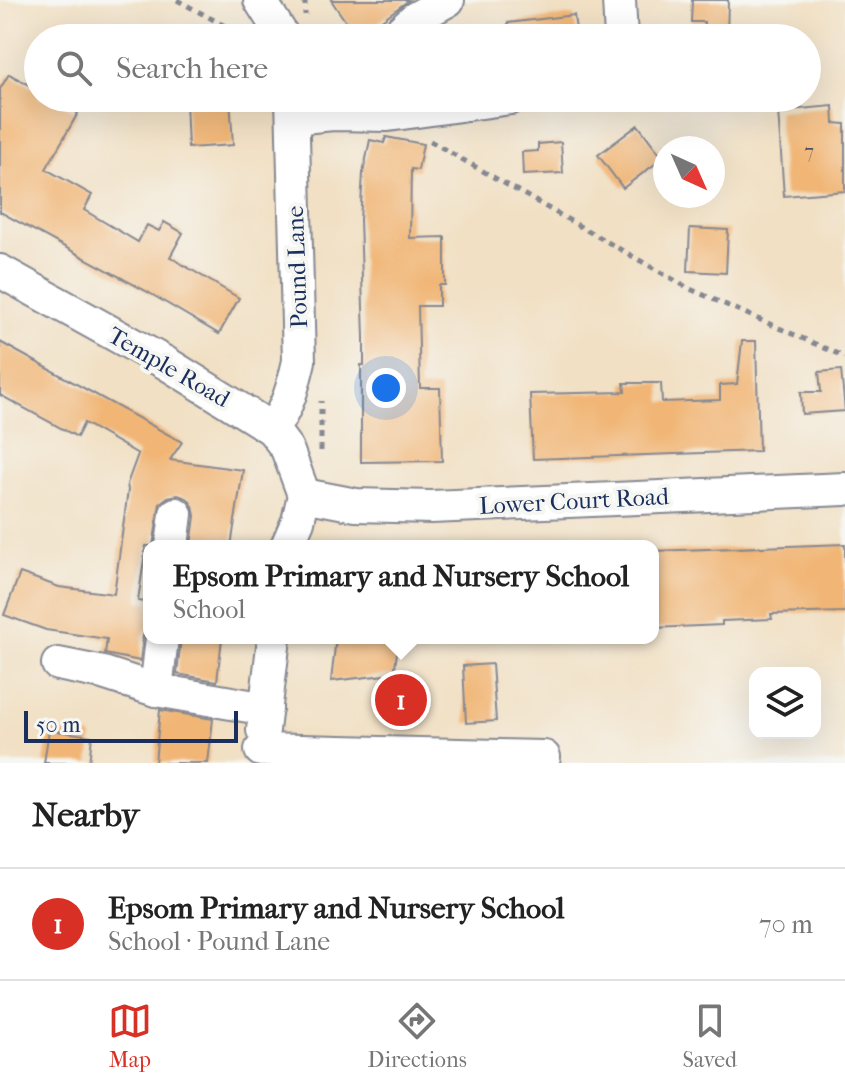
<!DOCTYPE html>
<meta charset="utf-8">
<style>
:root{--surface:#fff;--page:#f2f2f2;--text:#222;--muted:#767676;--line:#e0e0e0;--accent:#d93025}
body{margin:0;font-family:"IM FELL French Canon",serif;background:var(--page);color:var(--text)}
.controls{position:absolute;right:24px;bottom:24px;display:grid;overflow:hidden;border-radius:16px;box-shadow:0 8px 32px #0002}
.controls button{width:72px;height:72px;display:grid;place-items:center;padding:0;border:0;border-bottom:2px solid var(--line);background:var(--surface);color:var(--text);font:40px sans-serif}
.compass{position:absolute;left:653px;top:136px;width:72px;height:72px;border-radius:50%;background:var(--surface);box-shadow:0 8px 32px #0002;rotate:135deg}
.scale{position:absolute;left:24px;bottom:20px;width:214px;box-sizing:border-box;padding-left:8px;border:4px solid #1b2f5e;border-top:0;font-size:22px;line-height:28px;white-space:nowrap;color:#1b2f5e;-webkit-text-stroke:6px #f6f6f2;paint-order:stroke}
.you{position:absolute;left:386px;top:388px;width:28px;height:28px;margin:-20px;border:6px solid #fff;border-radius:50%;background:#1a73e8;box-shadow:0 0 0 12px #1a73e833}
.badge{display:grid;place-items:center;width:52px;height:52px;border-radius:50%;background:var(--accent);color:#fff;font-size:26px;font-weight:700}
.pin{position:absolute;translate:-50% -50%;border:4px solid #fff;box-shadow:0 2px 8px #0006}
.popup{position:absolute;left:143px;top:540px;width:516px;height:104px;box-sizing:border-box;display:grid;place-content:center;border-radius:16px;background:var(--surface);filter:drop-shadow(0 2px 6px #0005);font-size:26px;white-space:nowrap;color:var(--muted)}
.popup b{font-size:30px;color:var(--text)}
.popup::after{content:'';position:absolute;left:50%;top:100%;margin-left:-16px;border:16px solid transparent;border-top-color:var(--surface)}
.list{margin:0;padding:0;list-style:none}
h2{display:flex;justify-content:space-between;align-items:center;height:104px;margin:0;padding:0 32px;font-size:34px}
h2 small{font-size:26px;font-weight:400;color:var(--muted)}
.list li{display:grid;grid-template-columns:52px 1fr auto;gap:24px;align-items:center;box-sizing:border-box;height:112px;padding:0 32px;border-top:2px solid var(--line)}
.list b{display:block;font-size:30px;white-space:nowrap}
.list p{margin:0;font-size:26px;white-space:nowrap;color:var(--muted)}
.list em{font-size:26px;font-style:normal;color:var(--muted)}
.icon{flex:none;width:44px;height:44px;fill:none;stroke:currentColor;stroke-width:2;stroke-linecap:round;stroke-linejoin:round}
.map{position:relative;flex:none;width:845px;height:763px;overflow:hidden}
.search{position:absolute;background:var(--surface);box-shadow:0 8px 32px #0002;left:24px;right:24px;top:24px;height:88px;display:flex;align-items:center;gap:20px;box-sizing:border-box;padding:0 28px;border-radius:44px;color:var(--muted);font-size:30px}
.sheet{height:216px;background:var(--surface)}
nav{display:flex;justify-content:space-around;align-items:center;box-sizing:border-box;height:112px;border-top:2px solid var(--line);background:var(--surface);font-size:22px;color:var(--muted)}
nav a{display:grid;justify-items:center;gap:4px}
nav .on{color:var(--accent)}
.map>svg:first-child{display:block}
.building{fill:#f1b676}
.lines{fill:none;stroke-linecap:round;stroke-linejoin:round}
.minor-casing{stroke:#868891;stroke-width:36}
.path{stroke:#868891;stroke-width:5;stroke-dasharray:6 6;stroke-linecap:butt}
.minor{stroke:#fff;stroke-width:32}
.labels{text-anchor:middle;stroke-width:8;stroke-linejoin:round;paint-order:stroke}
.number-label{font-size:20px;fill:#505164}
.street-label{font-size:24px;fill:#1b2f5e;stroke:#f6f6f2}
</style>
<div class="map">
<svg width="845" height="763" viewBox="0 0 845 763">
<rect width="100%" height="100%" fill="#f6f6f2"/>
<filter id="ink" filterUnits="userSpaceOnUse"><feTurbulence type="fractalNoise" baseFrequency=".0125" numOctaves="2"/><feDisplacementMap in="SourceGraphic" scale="16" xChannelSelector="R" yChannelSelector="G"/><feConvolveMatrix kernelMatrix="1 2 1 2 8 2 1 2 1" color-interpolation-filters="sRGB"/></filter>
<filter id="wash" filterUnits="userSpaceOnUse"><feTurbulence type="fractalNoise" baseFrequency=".006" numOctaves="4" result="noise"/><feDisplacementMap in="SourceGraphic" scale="32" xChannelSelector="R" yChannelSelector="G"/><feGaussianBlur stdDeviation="1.8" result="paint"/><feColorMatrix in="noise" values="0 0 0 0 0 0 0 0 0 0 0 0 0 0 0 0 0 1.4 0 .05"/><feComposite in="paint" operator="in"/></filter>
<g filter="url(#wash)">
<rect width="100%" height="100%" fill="#f1e0c4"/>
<g id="blocks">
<g class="building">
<polygon points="331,0 409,0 357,38"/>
<polygon points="692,0 728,0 727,38 703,38 704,22 691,22"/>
<polygon points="574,15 577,38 509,38 508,23"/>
<polygon points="9,74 38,90 38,98 52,98 78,113 46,169 92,195 84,210 138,242 147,225 159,231 164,222 183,233 170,257 239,298 219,334 146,291 0,212 0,89"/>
<polygon points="196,98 230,98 233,145 188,148 186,102 197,102"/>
<polygon points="833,106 834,123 845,124 845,191 784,196 778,111"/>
<polygon points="638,125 663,158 623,188 598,155"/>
<polygon points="386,137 423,144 418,170 411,169 410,238 445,237 445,285 439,285 439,306 418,306 420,388 440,388 442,461 361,462 361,365 364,365 364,337 360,220 363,173 370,140 384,143"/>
<polygon points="561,142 563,173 523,175 522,152 538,151 538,144"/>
<polygon points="690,228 728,230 726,273 688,271"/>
<polygon points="742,341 756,341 759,451 533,459 530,394 625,392 624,383 661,383 662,402 720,400 720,385 737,384"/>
<polygon points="0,342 182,442 170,460 243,470 231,546 191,546 195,516 193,506 187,498 178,495 168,497 160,503 153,546 146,546 138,601 149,603 149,625 143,636 140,661 105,654 107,639 46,630 4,615 20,573 59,587 114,594 128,490 127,484 138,454 84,423 77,437 0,395"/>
<polygon points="841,370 845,411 802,414 801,392 821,392 819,372"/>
<polygon points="845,544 845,612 771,614 772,619 722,621 722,625 653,628 653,551"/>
<polygon points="181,638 222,638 217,681 177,674"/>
<polygon points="336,638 399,638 394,674 331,681"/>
<polygon points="492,664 496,721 466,723 463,666"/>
<polygon points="160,710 213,719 208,763 155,763"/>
<polygon points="49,730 92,736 89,763 44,763"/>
</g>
</g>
</g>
<g filter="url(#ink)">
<use href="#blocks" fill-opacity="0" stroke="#868891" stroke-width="2"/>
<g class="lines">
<g class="minor-casing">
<g id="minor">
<polyline points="260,0 284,38"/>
<polyline points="619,0 621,38"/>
<polyline points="393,38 414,19 448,0"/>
<polyline points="293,118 333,114 388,115 511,98"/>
<polyline points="0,271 166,363 272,429 287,449 304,495 298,521 287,546"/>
<path d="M272 429C288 407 293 387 299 361L292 98"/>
<polyline points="304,495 356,505 431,507 845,489"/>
<polyline points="172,546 176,514"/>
<polyline points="58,664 103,673 156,690 266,709"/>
<polyline points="156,690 162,638"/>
<polyline points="263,730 274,638"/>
<polyline points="261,750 544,757"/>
</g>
</g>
<g class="path">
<polyline points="177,0 247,38"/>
<polyline points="305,0 305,15"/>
<polyline points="430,141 690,289 845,357"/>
<polyline points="321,451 321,401"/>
</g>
<use href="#minor" class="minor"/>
</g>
</g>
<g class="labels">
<g class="number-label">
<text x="809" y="158">7</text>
</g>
<g class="street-label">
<text transform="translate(297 267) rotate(-92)" y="8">Pound Lane</text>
<text transform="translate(169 367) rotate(30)" y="8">Temple Road</text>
<text transform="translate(574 501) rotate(-3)" y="8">Lower Court Road</text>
</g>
</g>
</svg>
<div class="controls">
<button><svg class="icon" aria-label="layers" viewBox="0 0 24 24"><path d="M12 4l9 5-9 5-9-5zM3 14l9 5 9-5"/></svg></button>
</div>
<svg class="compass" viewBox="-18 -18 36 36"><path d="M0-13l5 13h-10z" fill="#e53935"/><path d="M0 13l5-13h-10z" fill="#767676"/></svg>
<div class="scale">50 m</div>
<div class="you"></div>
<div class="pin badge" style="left:401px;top:700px">1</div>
<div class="popup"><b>Epsom Primary and Nursery School</b>School</div>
<div class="search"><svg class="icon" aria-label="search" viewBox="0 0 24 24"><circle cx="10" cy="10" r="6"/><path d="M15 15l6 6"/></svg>Search here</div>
</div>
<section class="sheet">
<h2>Nearby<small></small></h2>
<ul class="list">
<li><span class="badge">1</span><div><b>Epsom Primary and Nursery School</b><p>School · Pound Lane</p></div><em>70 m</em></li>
</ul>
</section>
<nav>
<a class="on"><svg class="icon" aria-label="map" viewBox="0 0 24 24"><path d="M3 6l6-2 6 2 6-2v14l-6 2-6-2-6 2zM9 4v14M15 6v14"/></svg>Map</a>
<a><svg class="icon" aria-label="directions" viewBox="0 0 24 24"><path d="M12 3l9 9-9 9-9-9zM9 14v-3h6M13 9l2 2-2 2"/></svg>Directions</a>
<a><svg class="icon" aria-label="saved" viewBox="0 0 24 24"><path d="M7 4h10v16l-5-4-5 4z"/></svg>Saved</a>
</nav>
